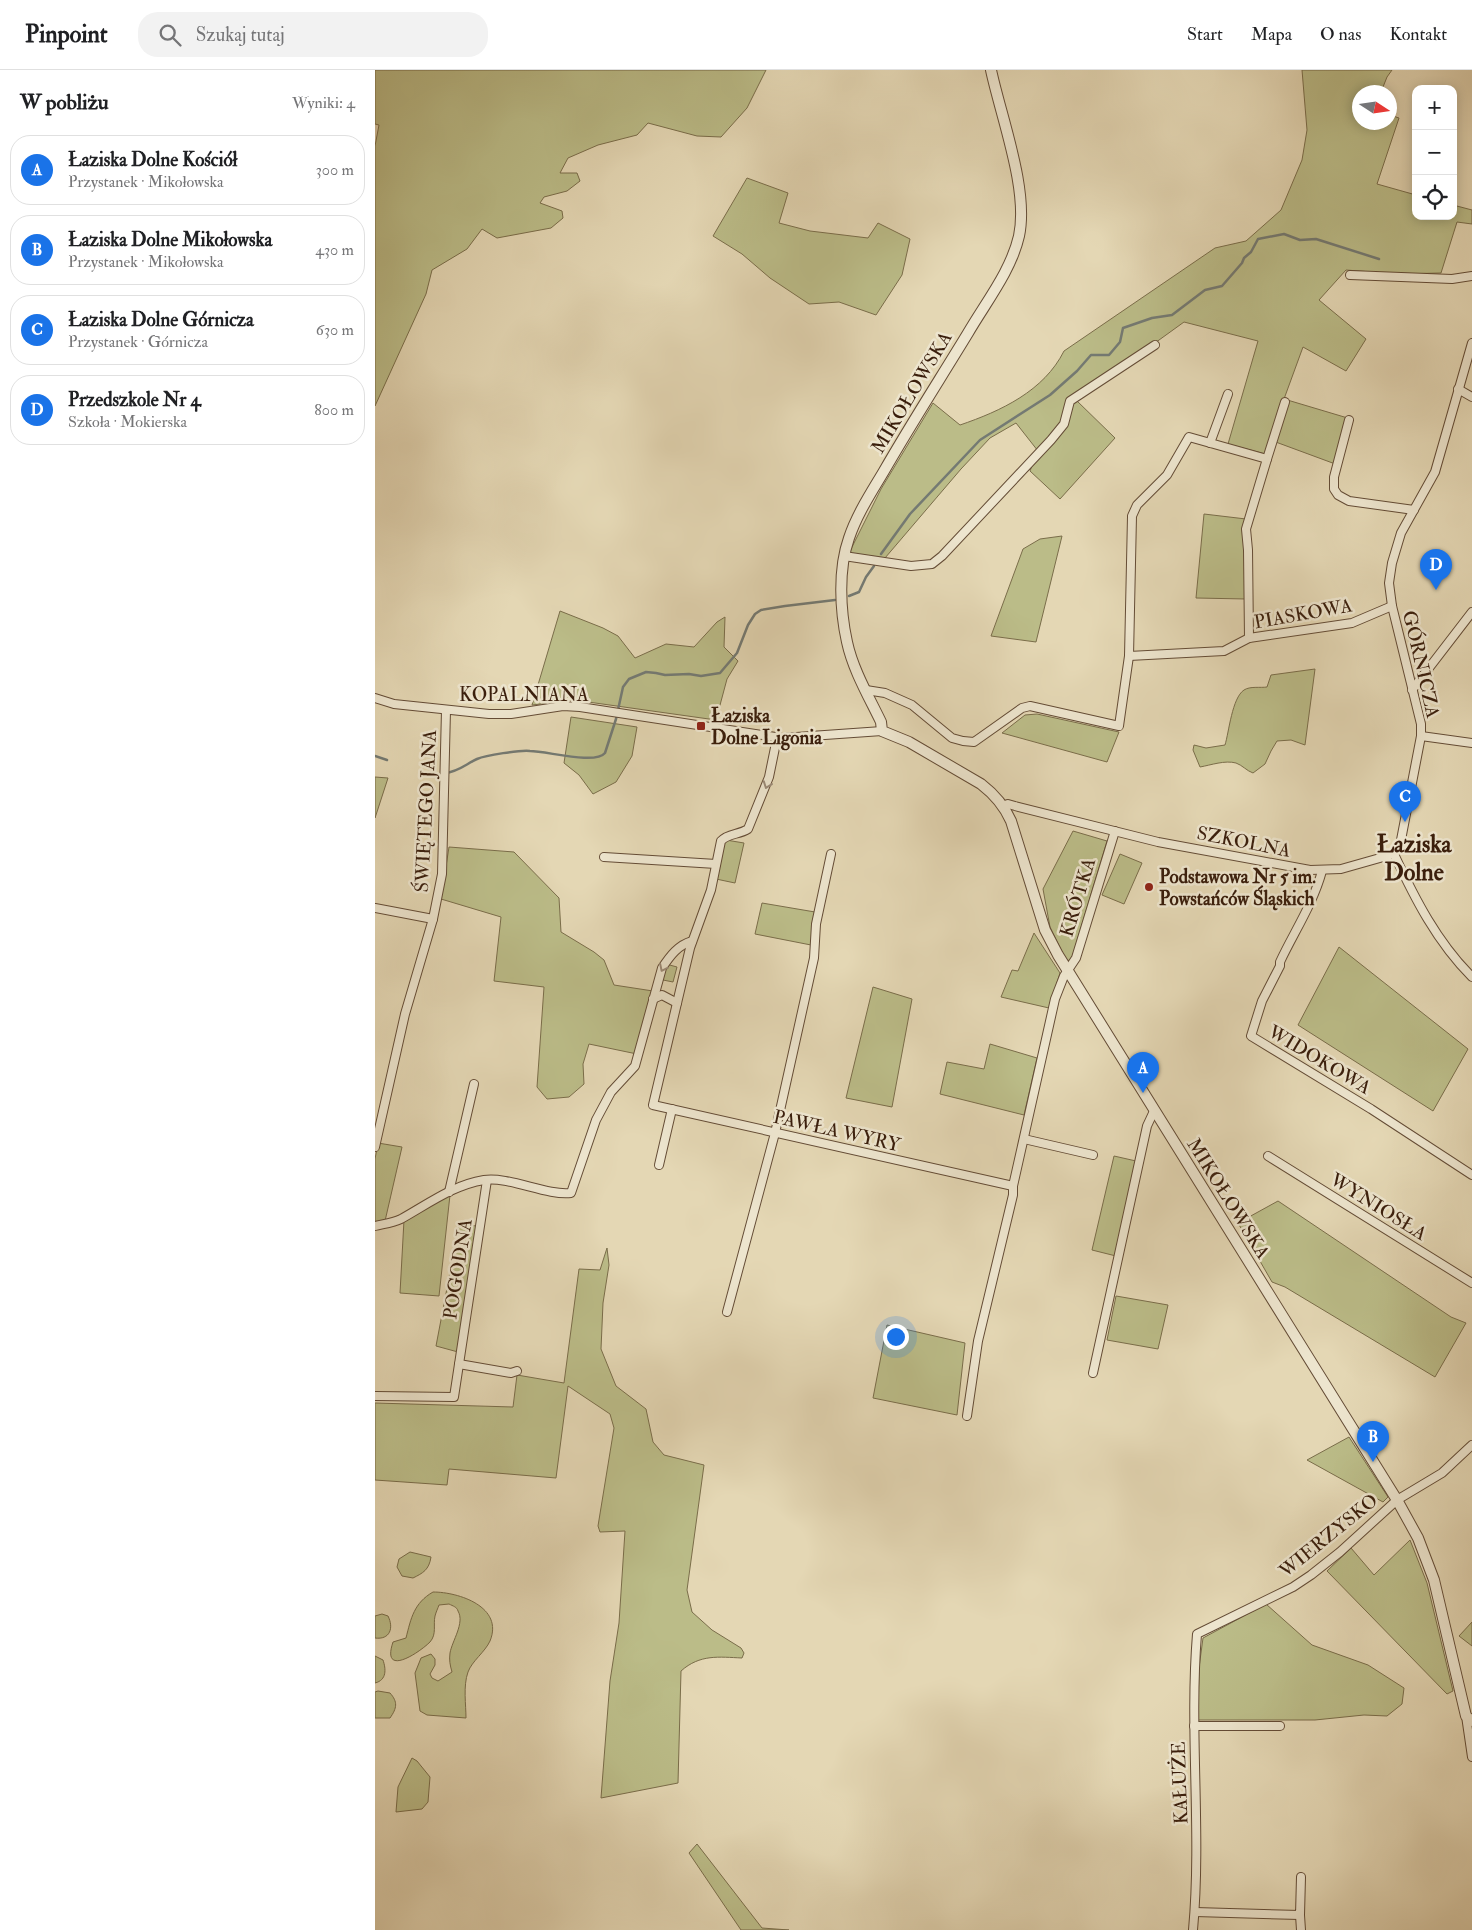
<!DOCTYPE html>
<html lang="pl">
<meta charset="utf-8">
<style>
:root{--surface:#fff;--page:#f2f2f2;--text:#202124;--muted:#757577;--line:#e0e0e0;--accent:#1a73e8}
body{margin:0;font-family:"IM FELL Double Pica",serif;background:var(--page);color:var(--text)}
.controls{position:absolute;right:15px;top:15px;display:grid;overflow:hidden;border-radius:10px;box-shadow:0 2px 12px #0003}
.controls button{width:45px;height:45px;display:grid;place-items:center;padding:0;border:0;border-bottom:1px solid var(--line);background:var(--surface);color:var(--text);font:25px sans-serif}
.compass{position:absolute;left:977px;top:15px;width:45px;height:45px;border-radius:50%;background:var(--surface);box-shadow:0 2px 12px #0003;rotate:102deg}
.you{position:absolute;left:520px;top:1266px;width:18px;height:18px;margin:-12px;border:4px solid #fff;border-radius:50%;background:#1a73e8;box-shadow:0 0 0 8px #1a73e833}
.badge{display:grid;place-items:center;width:32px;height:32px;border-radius:50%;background:var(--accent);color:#fff;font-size:16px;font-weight:700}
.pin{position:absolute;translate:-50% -41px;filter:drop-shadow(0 1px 2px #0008)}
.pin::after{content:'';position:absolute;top:26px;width:18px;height:15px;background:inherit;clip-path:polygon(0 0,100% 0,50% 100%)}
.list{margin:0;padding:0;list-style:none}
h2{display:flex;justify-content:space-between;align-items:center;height:65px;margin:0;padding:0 20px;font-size:21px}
h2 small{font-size:16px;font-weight:400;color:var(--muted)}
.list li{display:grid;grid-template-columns:32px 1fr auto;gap:15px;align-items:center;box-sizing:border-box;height:70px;margin:0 10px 10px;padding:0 10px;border:1px solid var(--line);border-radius:20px}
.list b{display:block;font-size:19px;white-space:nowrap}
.list p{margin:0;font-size:16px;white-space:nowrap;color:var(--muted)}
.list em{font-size:16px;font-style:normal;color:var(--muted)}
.icon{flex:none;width:28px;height:28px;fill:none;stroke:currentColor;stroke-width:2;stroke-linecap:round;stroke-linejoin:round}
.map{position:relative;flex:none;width:1097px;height:1860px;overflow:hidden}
header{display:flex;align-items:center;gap:30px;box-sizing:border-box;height:70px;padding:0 25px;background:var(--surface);border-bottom:1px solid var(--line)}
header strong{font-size:24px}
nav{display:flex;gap:28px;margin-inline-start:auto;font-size:18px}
.search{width:350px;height:45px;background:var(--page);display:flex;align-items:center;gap:12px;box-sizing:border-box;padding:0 18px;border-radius:20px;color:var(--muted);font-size:19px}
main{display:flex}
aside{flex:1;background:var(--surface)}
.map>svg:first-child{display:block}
.green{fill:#bbbc88;stroke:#7a6d4a}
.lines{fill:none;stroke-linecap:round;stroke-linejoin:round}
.stream{stroke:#747a73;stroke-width:2.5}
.minor-casing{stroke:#644c36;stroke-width:10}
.tertiary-casing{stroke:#644c36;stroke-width:12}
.minor{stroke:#ede5ce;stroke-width:8}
.tertiary{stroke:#ede5ce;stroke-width:10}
.oneway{stroke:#9c8b77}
.poi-dot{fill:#8f2418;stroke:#ede5ce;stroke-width:2}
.labels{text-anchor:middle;stroke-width:5;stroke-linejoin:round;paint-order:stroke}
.street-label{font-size:19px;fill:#3a1e0c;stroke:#ede5ce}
.poi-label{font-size:19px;font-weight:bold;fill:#3a1e0c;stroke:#ede5ce;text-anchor:start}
.district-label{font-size:24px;font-weight:bold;fill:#3a1e0c;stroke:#ede5ce}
</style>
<header>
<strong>Pinpoint</strong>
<div class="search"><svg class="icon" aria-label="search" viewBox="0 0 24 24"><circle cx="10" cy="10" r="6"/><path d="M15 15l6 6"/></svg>Szukaj tutaj</div>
<nav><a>Start</a><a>Mapa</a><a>O nas</a><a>Kontakt</a></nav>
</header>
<main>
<aside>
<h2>W pobliżu<small>Wyniki: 4</small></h2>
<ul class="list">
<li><span class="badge">A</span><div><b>Łaziska Dolne Kościół</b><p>Przystanek · Mikołowska</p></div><em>300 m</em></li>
<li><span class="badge">B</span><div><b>Łaziska Dolne Mikołowska</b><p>Przystanek · Mikołowska</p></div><em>430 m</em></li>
<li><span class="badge">C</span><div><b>Łaziska Dolne Górnicza</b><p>Przystanek · Górnicza</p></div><em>630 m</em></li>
<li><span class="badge">D</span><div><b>Przedszkole Nr 4</b><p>Szkoła · Mokierska</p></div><em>800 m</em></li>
</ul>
</aside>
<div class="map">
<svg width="1097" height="1860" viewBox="0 0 1097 1860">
<rect width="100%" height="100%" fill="#e4d7b4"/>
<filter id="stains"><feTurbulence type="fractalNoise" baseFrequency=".004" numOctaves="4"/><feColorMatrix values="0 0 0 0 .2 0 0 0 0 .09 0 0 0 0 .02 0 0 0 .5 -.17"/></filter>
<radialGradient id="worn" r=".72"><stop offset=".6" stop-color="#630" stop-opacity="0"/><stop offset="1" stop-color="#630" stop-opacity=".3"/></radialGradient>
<g class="green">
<polygon points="0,0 391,0 372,38 346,67 322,66 273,53 262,65 223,75 193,88 185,103 202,103 205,111 192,121 169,127 165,133 187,141 188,148 176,158 122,168 107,159 92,179 57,200 51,224 0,336 0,76 4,55 0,54"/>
<path d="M927 0H1017L1012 7 1006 22H984V52H1014L1015 45 1024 48 1002 114 1041 125V146H1078V135L1097 140V154L1082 152 1066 203 1023 204 971 200 944 230 991 269 971 301 928 277 909 329 976 349 963 395 898 371 894 385 853 374 883 271 809 252 701 330 740 368 685 429 655 401 663 381 641 353 615 368 586 399 510 488 474 483 506 419 558 333 585 355C626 341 669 321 689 281L840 178 871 171 906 140 927 90 932 60Z"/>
<polygon points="372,108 413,123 404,153 435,161 493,168 503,153 535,169 527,205 501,245 464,232 434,234 395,208 367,184 338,166"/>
<polygon points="829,444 871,449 871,529 821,528"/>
<polygon points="687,466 661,572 616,566 648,479 665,469"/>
<polygon points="185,541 228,558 243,566 260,588 291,574 319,577 342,552 350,547 349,577 363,591 352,609 341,650 199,630 157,635"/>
<path d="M940 599 930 675 916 670 902 671 896 681 890 694 878 703C872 701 867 695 861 693 850 690 836 695 825 697L818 680 819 675 831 678 850 675C854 662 857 628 869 620 875 616 885 618 892 617L896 605Z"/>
<polygon points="662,644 744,662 732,692 627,663 650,645"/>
<polygon points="196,647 262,657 257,686 241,712 218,724 204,705 189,693"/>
<polygon points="0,707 13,708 0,748"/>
<polygon points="698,761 732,771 696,891 691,890 675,857 668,819"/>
<polygon points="351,770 369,773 360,813 341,809 348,775"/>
<polygon points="74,777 139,782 184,828 186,862 219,882 229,890 239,915 278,921 262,984 214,974 208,994 209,1014 194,1027 172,1029 162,1017 169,917 119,911 126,847 66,829"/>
<polygon points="745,784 767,793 749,834 727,825"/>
<polygon points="387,833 440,842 436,875 380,864"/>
<polygon points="659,863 685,903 674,938 626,927 637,900 643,901"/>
<polygon points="964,877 1093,979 1058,1041 923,955"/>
<polygon points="291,894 302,897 298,912 288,910"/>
<polygon points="498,917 537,929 517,1037 471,1028"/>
<polygon points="615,974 662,988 649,1045 565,1024 572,992 609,999"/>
<polygon points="3,1073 27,1077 10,1151 0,1154 0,1089"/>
<polygon points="739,1086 761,1091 741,1186 717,1180"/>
<polygon points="75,1125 64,1226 25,1223 29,1150 50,1136"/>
<polygon points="903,1131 1076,1247 1091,1253 1060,1307 910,1217 897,1212 863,1153"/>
<polygon points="84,1155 103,1156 83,1282 61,1276"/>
<path d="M232 1178 234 1195 228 1233 226 1279 241 1316 271 1339 278 1372 289 1385 329 1395 312 1520 317 1542 337 1560 366 1578 369 1583 367 1588C344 1587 325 1584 306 1601L303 1713 226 1728 235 1611 244 1553 250 1461 225 1462 223 1456 239 1358 235 1344 193 1316 181 1408 74 1399 72 1415 0 1410V1333L138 1337 142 1305 189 1313 204 1199 225 1200Z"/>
<polygon points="741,1226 793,1235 783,1279 732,1270"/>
<polygon points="512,1255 590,1273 582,1345 498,1328"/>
<polygon points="974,1367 1013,1427 1008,1432 932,1390"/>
<polygon points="1035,1470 1052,1513 1078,1621 1072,1624 952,1501 976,1478 999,1505"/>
<path d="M35 1482 56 1487C54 1500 48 1503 38 1508L27 1506 22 1497 24 1489Z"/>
<path d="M58 1522C84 1522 129 1537 115 1571 110 1582 97 1591 93 1602 88 1616 91 1635 91 1648L52 1645 45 1641 40 1603 46 1588 56 1584 60 1589V1595L55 1604 57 1608 63 1611 77 1602C75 1595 74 1590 75 1583 77 1571 90 1553 83 1541 82 1537 78 1536 74 1534L64 1535C63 1538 61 1542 60 1546 58 1555 62 1564 55 1572 44 1583 6 1608 18 1572L31 1568C36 1548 39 1533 58 1522Z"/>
<polygon points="891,1534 937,1575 993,1595 1029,1618 1027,1634 1012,1646 989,1645 940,1650 823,1650 824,1598 828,1568"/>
<path d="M7 1544 13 1546C19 1558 15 1570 0 1568V1546Z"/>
<polygon points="1097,1552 1097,1576 1084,1566"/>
<path d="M0 1586 8 1590C11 1599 12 1610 0 1613Z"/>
<path d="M3 1621 15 1623C23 1632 22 1638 15 1648H0V1622Z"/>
<polygon points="37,1688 42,1691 55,1707 53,1732 47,1739 21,1742 23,1717"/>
<polygon points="322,1774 387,1858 414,1860 366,1860 314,1783"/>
</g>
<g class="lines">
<g class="stream">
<polyline points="506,484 535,444 605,370 675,325 702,301 716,285 734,285 745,272 748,258 777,248 797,245 830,220 847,216 867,193 869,188 876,182 883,169 909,164 925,170 941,169 1004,189"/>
<polyline points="474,526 484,522 491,507 499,496"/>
<polyline points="0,686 12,690"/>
<path d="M70 703C83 702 91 694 102 689 111 685 145 680 155 681 172 681 220 695 230 683L241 649 248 617 254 609 271 602 281 603 290 605 314 604 326 606 345 603 362 583 373 555 380 544 386 540 410 536 460 530"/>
</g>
<g class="minor-casing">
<g id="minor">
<polyline points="975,205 1077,209 1097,206"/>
<polyline points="1083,319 1097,327"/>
<polyline points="974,350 959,407 959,419 963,425 974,431 1039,440"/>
<polyline points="835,373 853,324"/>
<polyline points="892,389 910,332"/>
<polyline points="469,486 536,496 557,494 567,486 676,370 689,354 695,331 780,275"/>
<polyline points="754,586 849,581 874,568 977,553 1017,536"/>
<polyline points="491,620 510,623 537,635 577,668 588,671 599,672 647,638 655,636 744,656 754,586 757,446 762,435 792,405 814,367 892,389 871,459 873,480 874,568"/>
<polyline points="1037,620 1097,542"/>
<polyline points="0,628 19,634 114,644 136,644 188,636 205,637 407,668 507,661"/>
<polyline points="1046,666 1097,673"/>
<path d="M402 668 394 707 373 759C364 765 353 763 346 771L336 820 315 878 278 1035 638 1116"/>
<polyline points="628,736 633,734 640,736 783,772 935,800 966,799 1019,784 1026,770 1046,666 1046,654 1017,536 1014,513 1017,493 1026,463 1060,402 1097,273"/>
<path d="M1019 784C1040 829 1062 872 1097 907"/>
<polyline points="229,787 341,794"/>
<path d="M947 801C938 834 919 862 905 892V896L887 931 876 966 996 1039 1097 1105"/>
<polyline points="0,838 58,849"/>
<polyline points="278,929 287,925 302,933"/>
<polyline points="649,1069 718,1085"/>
<polyline points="0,1077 30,944 58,849 67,804 71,640"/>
<polyline points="893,1086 1097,1213"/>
<polyline points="284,1095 297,1039"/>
<polyline points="74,1122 99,1014"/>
<path d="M0 1156C8 1154 18 1153 26 1149 53 1134 78 1115 109 1110 133 1106 172 1126 196 1123L221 1050 236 1022 260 996 287 898C295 886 303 875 317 871"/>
<polyline points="352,1242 400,1063 439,888 441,854 456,784"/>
<polyline points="84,1294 136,1303 142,1301"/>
<polyline points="718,1303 772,1056 779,1041"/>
<polyline points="0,1326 79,1327 112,1110"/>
<polyline points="592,1346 603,1271 638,1125 638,1116 680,929 689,906 701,888 740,761"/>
<polyline points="1091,1646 1097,1687"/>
<polyline points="819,1656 905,1656"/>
<polyline points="820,1842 925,1845 926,1807"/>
<polyline points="925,1845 926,1860"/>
<path d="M818 1860C827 1761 814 1663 822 1564L918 1517 936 1505 965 1482 1022 1430 1067 1403 1097 1375"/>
</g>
</g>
<g class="tertiary-casing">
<path id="tertiary" d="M616 0C626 47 654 120 644 166 636 201 611 232 593 263 565 309 536 354 509 401 496 423 482 444 474 468 463 499 465 540 472 572 478 600 494 627 506 652L507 661 534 672 606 714C619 724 629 735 636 751L670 860 683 885 1022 1430 1043 1468 1059 1510 1091 1646 1097 1651"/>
</g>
<use href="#minor" class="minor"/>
<use href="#tertiary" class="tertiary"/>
</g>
<defs><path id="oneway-chevron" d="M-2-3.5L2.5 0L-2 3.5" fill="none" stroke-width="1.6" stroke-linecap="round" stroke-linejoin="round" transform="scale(1.25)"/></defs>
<g class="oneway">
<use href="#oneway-chevron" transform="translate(392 715) rotate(110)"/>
<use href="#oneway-chevron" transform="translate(288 898) rotate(116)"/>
</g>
<g class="poi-dot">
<rect x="321" y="651" width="10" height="10" rx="2.5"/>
<circle cx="774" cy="817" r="5"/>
</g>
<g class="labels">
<g class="street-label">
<text transform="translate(536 322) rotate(-59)" y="7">MIKOŁOWSKA</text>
<text transform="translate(928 543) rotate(-10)" y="7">PIASKOWA</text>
<text transform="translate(1047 594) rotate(77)" y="7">GÓRNICZA</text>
<text x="149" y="631">KOPALNIANA</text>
<text transform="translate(50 741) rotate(-87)" y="7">ŚWIĘTEGO JANA</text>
<text transform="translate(869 771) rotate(11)" y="7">SZKOLNA</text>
<text transform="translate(702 827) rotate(-73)" y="7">KRÓTKA</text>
<text transform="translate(945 989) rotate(31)" y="7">WIDOKOWA</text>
<text transform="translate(462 1060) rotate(13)" y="7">PAWŁA WYRY</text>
<text transform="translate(854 1128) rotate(58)" y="7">MIKOŁOWSKA</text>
<text transform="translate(1004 1136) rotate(32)" y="7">WYNIOSŁA</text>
<text transform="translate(82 1199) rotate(-81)" y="7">POGODNA</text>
<text transform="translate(953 1465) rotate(-39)" y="7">WIERZYSKO</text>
<text transform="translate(804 1713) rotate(-92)" y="7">KAŁUŻE</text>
</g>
<g class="poi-label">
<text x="336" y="652">Łaziska<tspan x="336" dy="22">Dolne Ligonia</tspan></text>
<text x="784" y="813">Podstawowa Nr 5 im.<tspan x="784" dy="22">Powstańców Śląskich</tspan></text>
</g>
<g class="district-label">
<text x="1039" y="782">Łaziska<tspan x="1039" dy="28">Dolne</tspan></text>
</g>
</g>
<rect width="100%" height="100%" filter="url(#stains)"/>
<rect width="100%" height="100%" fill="url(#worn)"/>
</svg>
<div class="controls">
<button>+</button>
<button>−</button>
<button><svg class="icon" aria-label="locate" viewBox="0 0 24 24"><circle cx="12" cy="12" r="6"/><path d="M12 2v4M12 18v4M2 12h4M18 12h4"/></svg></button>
</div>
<svg class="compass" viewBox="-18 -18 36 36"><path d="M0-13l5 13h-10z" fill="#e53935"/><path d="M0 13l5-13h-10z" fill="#757577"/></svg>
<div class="you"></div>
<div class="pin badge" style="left:768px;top:1023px">A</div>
<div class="pin badge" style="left:998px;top:1392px">B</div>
<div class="pin badge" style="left:1030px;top:752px">C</div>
<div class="pin badge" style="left:1061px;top:520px">D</div>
</div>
</main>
